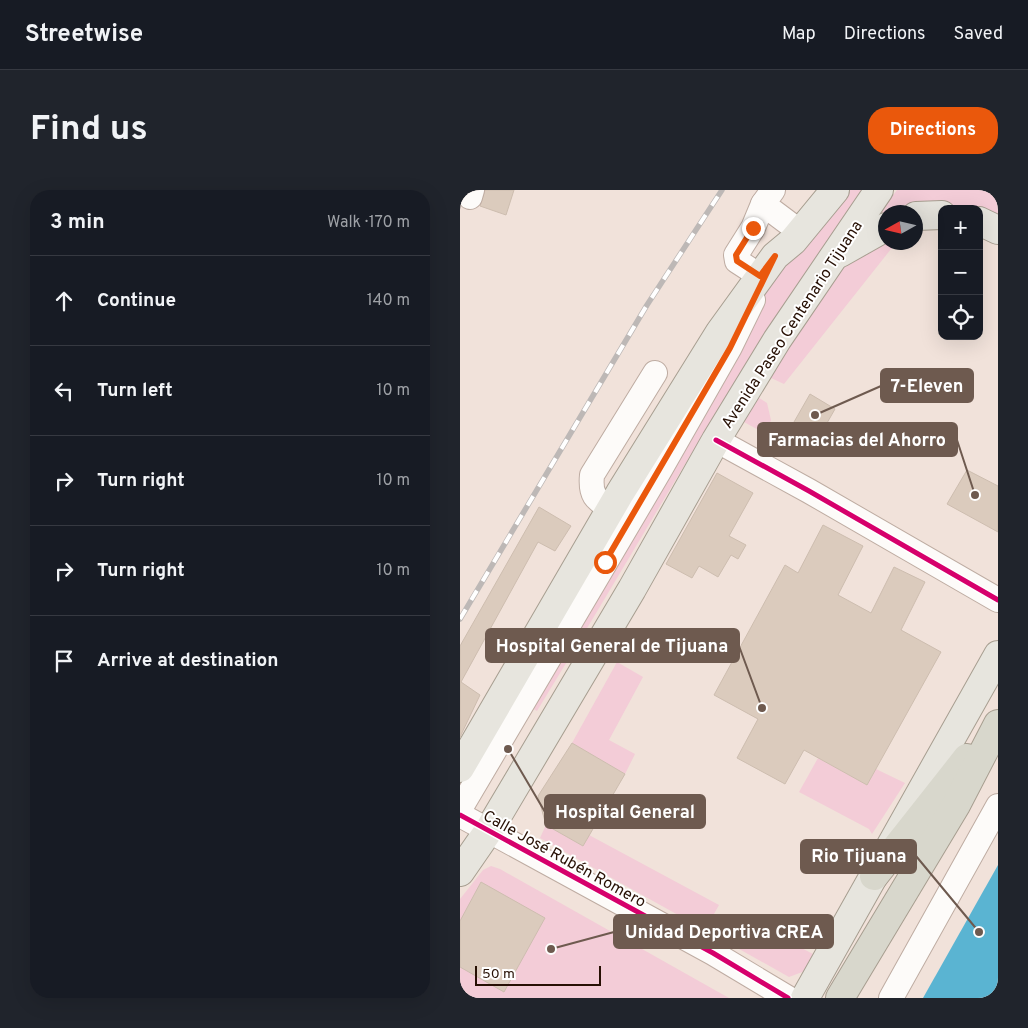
<!DOCTYPE html>
<meta charset="utf-8">
<style>
:root{--surface:#171b24;--page:#20242c;--text:#f1f3f6;--muted:#9ea1a6;--line:#363941;--accent:#ea580c}
body{margin:0;font-family:Overpass,sans-serif;background:var(--page);color:var(--text)}
.controls{position:absolute;right:15px;top:15px;display:grid;overflow:hidden;border-radius:10px;box-shadow:0 5px 20px #0002}
.controls button{width:45px;height:45px;display:grid;place-items:center;padding:0;border:0;border-bottom:1px solid var(--line);background:var(--surface);color:var(--text);font:25px sans-serif}
.compass{position:absolute;left:418px;top:15px;width:45px;height:45px;border-radius:50%;background:var(--surface);box-shadow:0 5px 20px #0002;rotate:262deg}
.scale{position:absolute;left:15px;bottom:12px;width:126px;box-sizing:border-box;padding-left:5px;border:2px solid #271004;border-top:0;font-size:14px;line-height:18px;white-space:nowrap;color:#271004;-webkit-text-stroke:4px #fff;paint-order:stroke}
.stop{position:absolute;width:15px;height:15px;margin:-11px;border:4px solid #ea580c;border-radius:50%;background:#fff}
.stop.end{background:#ea580c;border-color:#fff;box-shadow:0 1px 5px #0008}
.list{margin:0;padding:0;list-style:none}
h2{display:flex;justify-content:space-between;align-items:center;height:65px;margin:0;padding:0 20px;font-size:21px}
h2 small{font-size:16px;font-weight:400;color:var(--muted)}
.list li{display:grid;grid-template-columns:32px 1fr auto;gap:15px;align-items:center;box-sizing:border-box;height:90px;padding:0 20px;border-top:1px solid var(--line)}
.list b{display:block;font-size:19px;white-space:nowrap}
.list em{font-size:16px;font-style:normal;color:var(--muted)}
.icon{flex:none;width:28px;height:28px;fill:none;stroke:currentColor;stroke-width:2;stroke-linecap:round;stroke-linejoin:round}
.map{position:relative;flex:none;width:538px;height:808px;overflow:hidden;border-radius:20px}
header{display:flex;align-items:center;gap:30px;box-sizing:border-box;height:70px;padding:0 25px;background:var(--surface);border-bottom:1px solid var(--line)}
header strong{font-size:24px}
nav{display:flex;gap:28px;margin-inline-start:auto;font-size:18px}
.intro{display:flex;align-items:center;justify-content:space-between;box-sizing:border-box;height:120px;padding:0 30px}
h1{margin:0;font-size:35px}
.button{padding:12px 22px;border-radius:20px;background:var(--accent);color:#fff;font-size:18px;font-weight:700}
main{display:flex;gap:30px;padding:0 30px}
aside{flex:1;background:var(--surface);border-radius:20px;box-shadow:0 5px 20px #0002}
.map>svg:first-child{display:block}
.green{fill:#f3ccd7}
.water{fill:#5ab4d2}
.building{fill:#dbcbbd;stroke:#cdbdaf}
.lines{fill:none;stroke-linecap:round;stroke-linejoin:round}
.minor-casing{stroke:#beaca2;stroke-width:26}
.major-casing{stroke:#a79e90;stroke-width:30}
.highway-casing{stroke:#a79e90;stroke-width:30}
.minor{stroke:#fdfbf9;stroke-width:24}
.major{stroke:#e7e5de;stroke-width:28}
.highway{stroke:#d8d7cc;stroke-width:28}
.rail-casing{stroke:#bdb8b6;stroke-width:5.5}
.rail{stroke:#fff;stroke-width:4;stroke-dasharray:11;stroke-linecap:butt}
.cycleway-casing{stroke:#fff;stroke-width:8}
.cycleway{stroke:#d6006c;stroke-width:5}
.route{stroke:#ea580c;stroke-width:6}
.labels{text-anchor:middle;stroke-width:4;stroke-linejoin:round;paint-order:stroke}
.street-label{font-size:16px;fill:#271004;stroke:#fff}
.leader{fill:none;stroke:#6e5a4f;stroke-width:2}
.callout-dot{fill:#6e5a4f;stroke:#fff;stroke-width:2}
.callout{fill:#6e5a4f;stroke:#6e5a4f;stroke-width:2}
.callout-label{font-size:18px;text-anchor:middle;font-weight:bold;fill:#fff}
</style>
<header>
<strong>Streetwise</strong>
<nav><a>Map</a><a>Directions</a><a>Saved</a></nav>
</header>
<div class="intro"><h1>Find us</h1><a class="button">Directions</a></div>
<main>
<aside>
<h2>3 min<small>Walk · 170 m</small></h2>
<ul class="list">
<li><svg class="icon" aria-label="ahead" viewBox="0 0 24 24"><path d="M12 20V5M6 11l6-6 6 6"/></svg><div><b>Continue</b></div><em>140 m</em></li>
<li><svg class="icon" aria-label="left" viewBox="0 0 24 24"><path d="M17 20v-9H6M10 6l-5 5 5 5"/></svg><div><b>Turn left</b></div><em>10 m</em></li>
<li><svg class="icon" aria-label="right" viewBox="0 0 24 24"><path d="M7 20v-9h11M14 6l5 5-5 5"/></svg><div><b>Turn right</b></div><em>10 m</em></li>
<li><svg class="icon" aria-label="right" viewBox="0 0 24 24"><path d="M7 20v-9h11M14 6l5 5-5 5"/></svg><div><b>Turn right</b></div><em>10 m</em></li>
<li><svg class="icon" aria-label="arrive" viewBox="0 0 24 24"><path d="M6 21V4h12l-3 4 3 4H6"/></svg><div><b>Arrive at destination</b></div></li>
</ul>
</aside>
<div class="map">
<svg width="538" height="808" viewBox="0 0 538 808">
<rect width="100%" height="100%" fill="#f1e2da"/>
<g class="green">
<path d="M387 0H405C283 165 184 347 77 521L68 516 262 158 317 86Z"/>
<polygon points="437,0 537,0 538,32 519,19 466,11 444,15 415,29"/>
<polygon points="426,52 440,53 431,59 324,194 309,187 374,87 393,68"/>
<polygon points="296,206 307,213 311,230 306,244 284,232"/>
<polygon points="157,472 183,487 149,550 175,564 165,584 112,553"/>
<polygon points="358,568 407,595 416,579 445,593 412,644 409,639 339,602"/>
<polygon points="86,635 123,656 129,645 259,715 245,740 80,648"/>
<polygon points="31,676 40,679 269,808 0,808 0,709 23,680"/>
<polygon points="278,725 353,764 345,781 329,787 263,750"/>
</g>
<polygon class="water" points="538,675 538,808 463,808"/>
<g class="building">
<polygon points="25,0 54,0 46,25 20,16"/>
<polygon points="350,204 375,219 355,254 330,239"/>
<polygon points="507,280 538,296 538,342 487,314"/>
<polygon points="257,283 293,303 269,346 286,355 278,369 271,365 258,387 239,376 232,388 206,374"/>
<polygon points="79,317 111,336 95,361 78,352 1,492 20,505 0,547 0,456"/>
<polygon points="363,335 403,356 378,405 411,423 434,377 465,392 441,440 481,462 407,595 344,560 325,594 277,568 298,529 254,505 325,375 338,383"/>
<polygon points="112,553 165,584 123,656 86,635 78,606"/>
<polygon points="21,692 85,728 44,802 0,777 0,731"/>
</g>
<g class="lines">
<g class="minor-casing">
<g id="minor">
<polyline points="313,0 303,14 331,35"/>
<polyline points="10,7 12,0"/>
<polyline points="300,86 277,71 276,65 293,38 303,14"/>
<polyline points="256,250 349,301 538,410"/>
<path d="M151 319C135 309 130 305 132 285L195 183"/>
<polyline points="0,619 200,280 270,157 293,110"/>
<polyline points="0,625 253,763 328,808"/>
<polyline points="431,808 538,616"/>
</g>
</g>
<g class="major-casing">
<g id="major">
<polyline points="456,26 482,25"/>
<polyline points="519,31 538,40"/>
<polyline points="380,63 426,37"/>
<polyline points="0,578 160,303 260,142 315,66 333,51 375,0"/>
<polyline points="0,682 29,640 172,399 256,250 317,150 419,0"/>
<polyline points="345,808 538,465"/>
</g>
</g>
<g class="highway-casing">
<g id="highway">
<polyline points="414,686 507,568"/>
<polyline points="380,808 496,615 538,534"/>
</g>
</g>
<use href="#minor" class="minor"/>
<use href="#major" class="major"/>
<use href="#highway" class="highway"/>
<g class="rail-casing">
<polyline id="rail" points="0,429 187,115 262,0"/>
</g>
<use href="#rail" class="rail"/>
<g class="cycleway-casing">
<g id="cycleway">
<polyline points="256,250 349,301 538,410"/>
<polyline points="0,625 253,763 328,808"/>
</g>
</g>
<use href="#cycleway" class="cycleway"/>
</g>
<g class="lines">
<polyline class="route" points="145,372 270,158 315,66 300,86 277,71 276,65 293,38"/>
</g>
<g class="labels">
<g class="street-label">
<text transform="translate(331 134) rotate(-57)" y="6">Avenida Paseo Centenario Tijuana</text>
<text transform="translate(105 668) rotate(29)" y="6">Calle José Rubén Romero</text>
</g>
</g>
<path class="leader" d="M355 225L421 196M515 305L497 250M302 518L279 456M48 559L85 622M519 742L456 666M91 759L154 742"/>
<g class="callout-dot">
<circle cx="355" cy="225" r="5"/>
<circle cx="515" cy="305" r="5"/>
<circle cx="302" cy="518" r="5"/>
<circle cx="48" cy="559" r="5"/>
<circle cx="519" cy="742" r="5"/>
<circle cx="91" cy="759" r="5"/>
</g>
<g class="callout">
<rect x="421" y="179" width="92" height="33" rx="5"/>
<rect x="298" y="233" width="199" height="33" rx="5"/>
<rect x="26" y="439" width="253" height="33" rx="5"/>
<rect x="85" y="605" width="160" height="33" rx="5"/>
<rect x="341" y="650" width="115" height="33" rx="5"/>
<rect x="154" y="725" width="219" height="33" rx="5"/>
</g>
<g class="callout-label">
<text x="467" y="202">7-Eleven</text>
<text x="397" y="256">Farmacias del Ahorro</text>
<text x="152" y="462">Hospital General de Tijuana</text>
<text x="165" y="628">Hospital General</text>
<text x="399" y="672">Rio Tijuana</text>
<text x="264" y="748">Unidad Deportiva CREA</text>
</g>
</svg>
<div class="controls">
<button>+</button>
<button>−</button>
<button><svg class="icon" aria-label="locate" viewBox="0 0 24 24"><circle cx="12" cy="12" r="6"/><path d="M12 2v4M12 18v4M2 12h4M18 12h4"/></svg></button>
</div>
<svg class="compass" viewBox="-18 -18 36 36"><path d="M0-13l5 13h-10z" fill="#e53935"/><path d="M0 13l5-13h-10z" fill="#9ea1a6"/></svg>
<div class="scale">50 m</div>
<div class="stop" style="left:145px;top:372px"></div>
<div class="stop end" style="left:293px;top:38px"></div>
</div>
</main>
